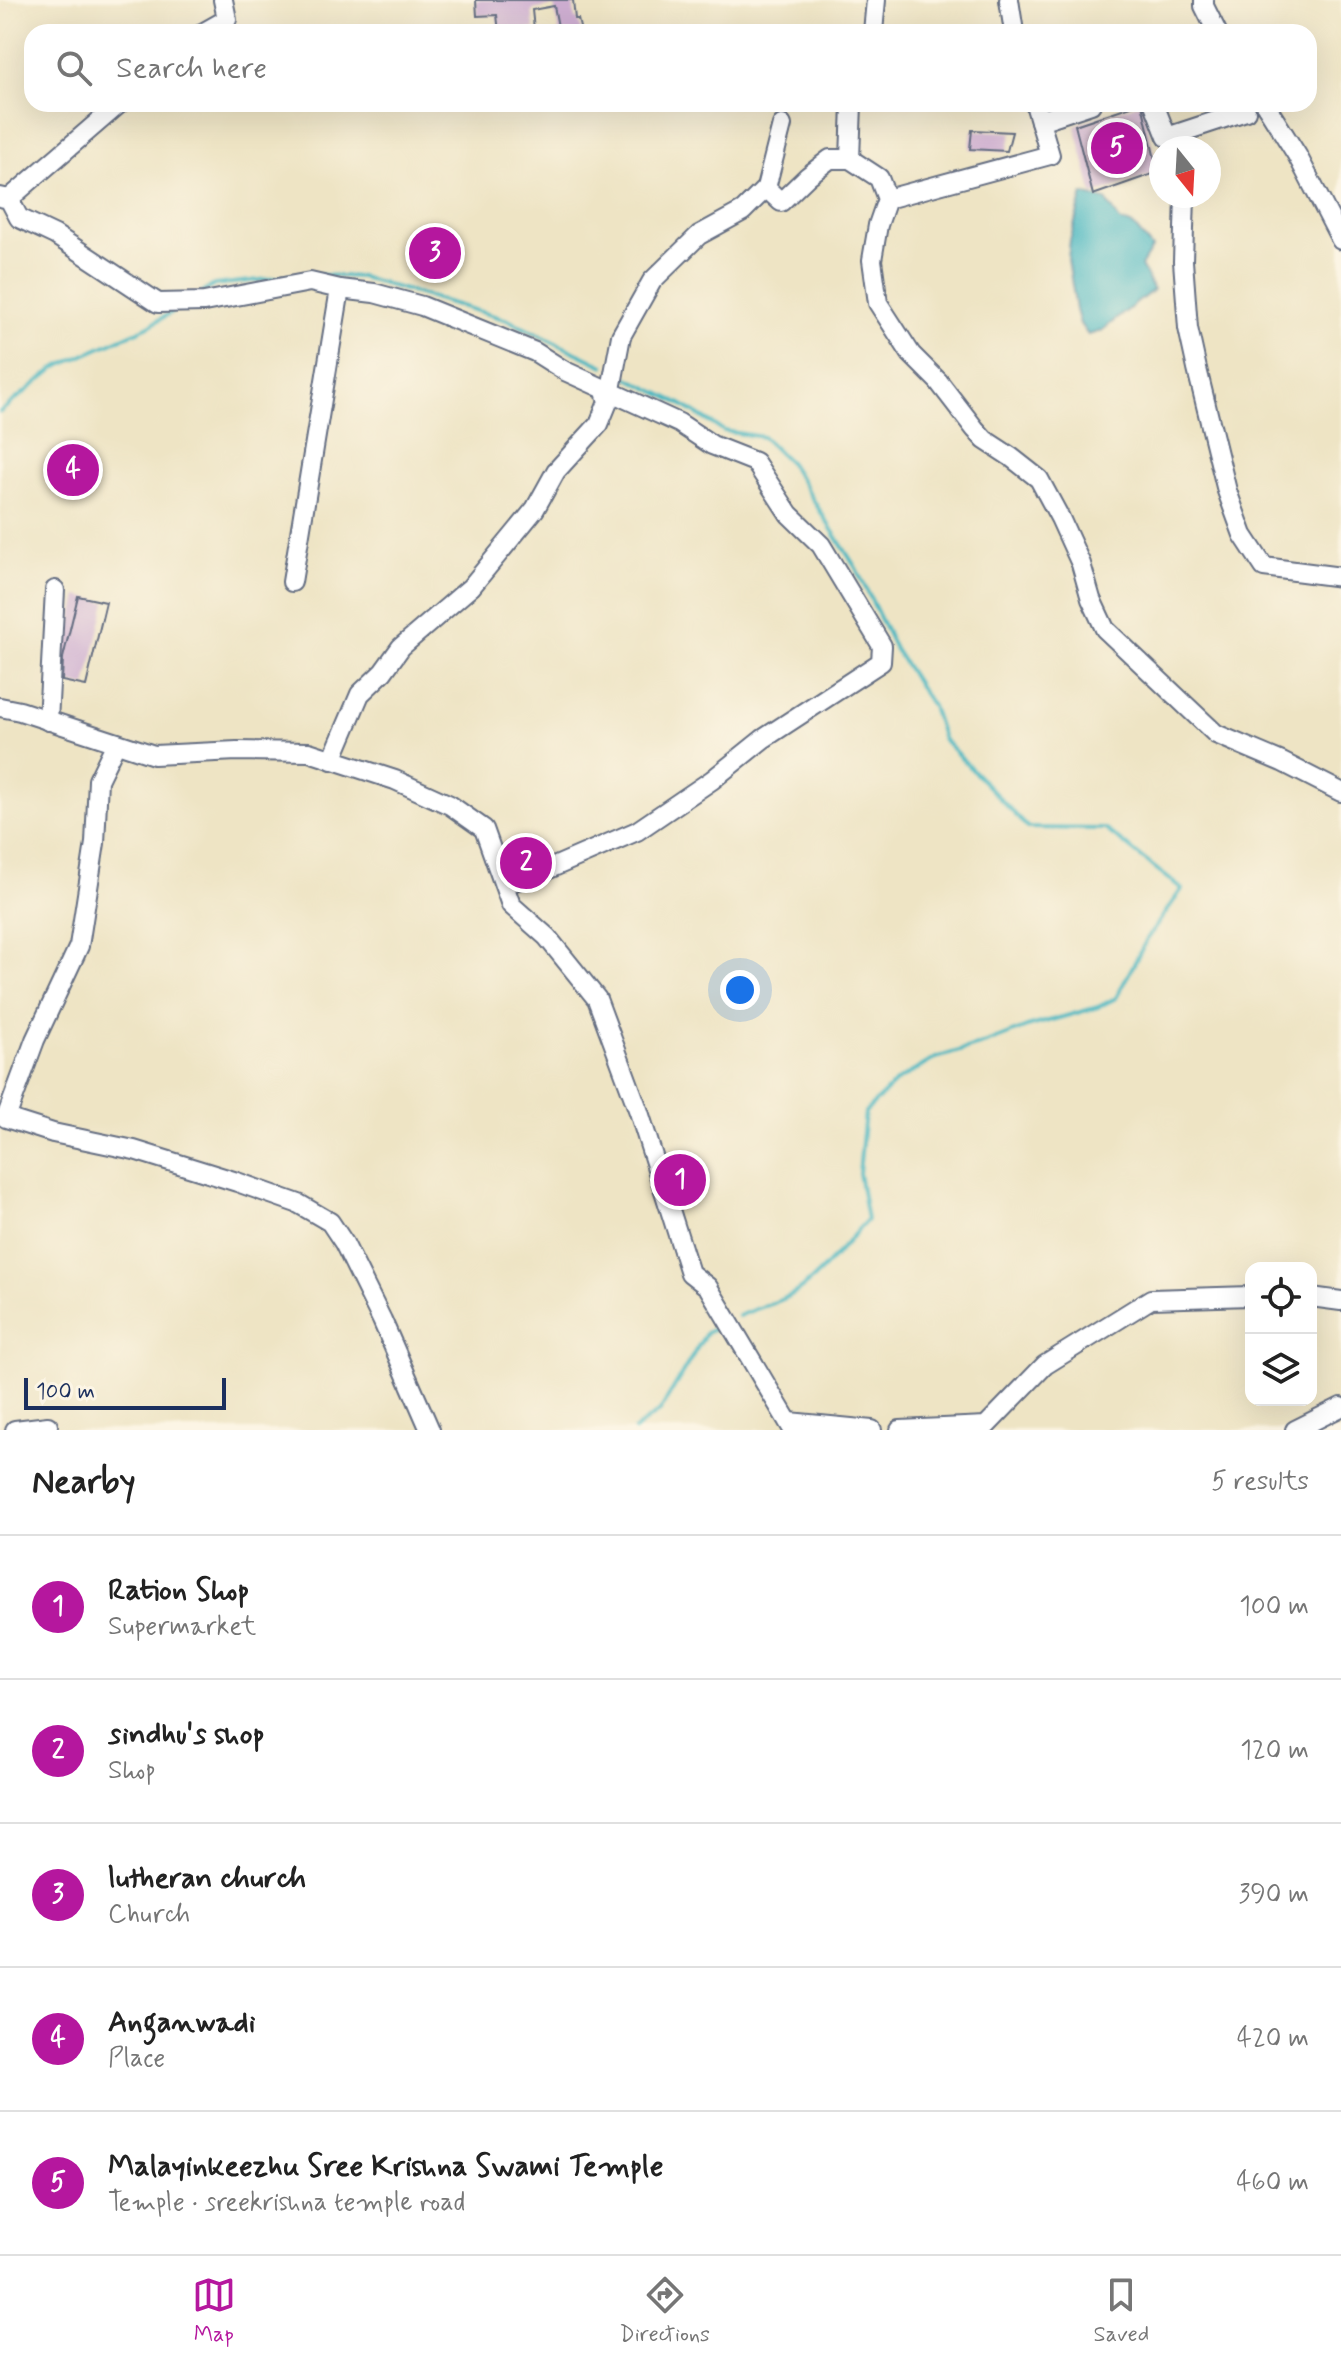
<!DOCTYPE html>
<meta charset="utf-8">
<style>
:root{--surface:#fff;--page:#f6f6f6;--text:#222;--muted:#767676;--line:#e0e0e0;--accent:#b5179e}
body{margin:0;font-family:Mynerve,sans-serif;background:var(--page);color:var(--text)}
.controls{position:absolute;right:24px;bottom:24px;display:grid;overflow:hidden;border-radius:16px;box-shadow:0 8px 32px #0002}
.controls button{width:72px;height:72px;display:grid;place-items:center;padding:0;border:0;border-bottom:2px solid var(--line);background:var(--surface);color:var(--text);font:40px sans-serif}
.compass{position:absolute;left:1149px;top:136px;width:72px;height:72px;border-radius:50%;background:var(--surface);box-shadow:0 8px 32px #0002;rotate:162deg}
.scale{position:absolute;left:24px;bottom:20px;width:202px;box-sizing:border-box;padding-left:8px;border:4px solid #1b2f5e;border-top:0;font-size:22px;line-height:28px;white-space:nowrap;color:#1b2f5e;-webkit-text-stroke:6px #fcf5e5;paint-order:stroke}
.you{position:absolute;left:740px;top:990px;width:28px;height:28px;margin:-20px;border:6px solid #fff;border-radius:50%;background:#1a73e8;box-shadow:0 0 0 12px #1a73e833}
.badge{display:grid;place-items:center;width:52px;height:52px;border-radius:50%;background:var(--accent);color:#fff;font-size:26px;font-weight:700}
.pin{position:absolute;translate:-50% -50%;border:4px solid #fff;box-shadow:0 2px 8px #0006}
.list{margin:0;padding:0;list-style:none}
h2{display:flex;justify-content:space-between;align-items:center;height:104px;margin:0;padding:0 32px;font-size:34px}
h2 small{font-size:26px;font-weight:400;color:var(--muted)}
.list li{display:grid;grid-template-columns:52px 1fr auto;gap:24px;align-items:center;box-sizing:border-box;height:144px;padding:0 32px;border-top:2px solid var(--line)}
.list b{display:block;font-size:30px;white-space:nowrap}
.list p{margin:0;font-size:26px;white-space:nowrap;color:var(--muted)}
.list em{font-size:26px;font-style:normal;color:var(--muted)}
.icon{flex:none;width:44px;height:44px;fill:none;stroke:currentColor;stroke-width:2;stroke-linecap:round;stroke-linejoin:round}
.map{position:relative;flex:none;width:1341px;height:1430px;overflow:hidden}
.search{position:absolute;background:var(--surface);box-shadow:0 8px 32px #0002;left:24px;right:24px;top:24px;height:88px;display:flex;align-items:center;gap:20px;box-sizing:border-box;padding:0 28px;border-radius:24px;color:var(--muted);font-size:30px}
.sheet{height:824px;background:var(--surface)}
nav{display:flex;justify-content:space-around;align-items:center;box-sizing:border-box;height:112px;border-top:2px solid var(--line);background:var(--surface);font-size:22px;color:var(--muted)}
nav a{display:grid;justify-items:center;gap:4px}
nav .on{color:var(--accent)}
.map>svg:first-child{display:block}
.water{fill:#49b7c1;stroke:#327390;stroke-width:2}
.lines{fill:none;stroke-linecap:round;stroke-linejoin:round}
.stream{stroke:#49b7c1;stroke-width:4}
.building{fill:#cdadd0}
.minor-casing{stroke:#656e82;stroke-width:22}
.minor{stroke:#fff;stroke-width:18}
</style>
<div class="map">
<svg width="1341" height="1430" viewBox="0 0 1341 1430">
<rect width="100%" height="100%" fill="#fcf5e5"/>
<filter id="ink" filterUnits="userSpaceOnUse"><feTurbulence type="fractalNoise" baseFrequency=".0125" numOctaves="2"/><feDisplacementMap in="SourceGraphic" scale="16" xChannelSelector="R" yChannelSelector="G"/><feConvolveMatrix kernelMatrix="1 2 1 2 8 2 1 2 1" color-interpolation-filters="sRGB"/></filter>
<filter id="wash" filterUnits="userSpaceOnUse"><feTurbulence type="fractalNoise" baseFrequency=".006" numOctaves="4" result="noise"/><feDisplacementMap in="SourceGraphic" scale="32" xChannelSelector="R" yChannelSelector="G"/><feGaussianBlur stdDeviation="1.8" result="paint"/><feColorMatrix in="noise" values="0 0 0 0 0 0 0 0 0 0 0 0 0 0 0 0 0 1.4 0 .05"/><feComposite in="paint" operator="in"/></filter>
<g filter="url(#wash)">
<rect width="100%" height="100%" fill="#eee4c4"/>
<polygon class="water" points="1083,194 1106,200 1120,221 1134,226 1152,248 1141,266 1153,290 1101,331 1088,335 1080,324 1076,310 1068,259 1070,240"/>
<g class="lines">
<g class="stream">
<polyline points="319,275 361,277 508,320 604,366"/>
<polyline points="202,293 214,285 306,275"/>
<path d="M624 376 681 404 724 431 763 437 790 463 856 568 895 649 932 706 943 739 1028 828 1105 829 1182 889 1147 939 1116 998 1098 1007 1027 1027 986 1043 936 1058 897 1081 865 1112 859 1173 867 1220C845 1243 819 1279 791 1295 775 1304 755 1308 739 1316"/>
<polyline points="0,412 55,368 149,326 172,312"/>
<polyline points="634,1430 660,1411 706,1333 719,1326"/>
</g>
</g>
<g id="blocks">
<g class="building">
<polygon points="476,0 573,0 575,19 578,19 581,32 559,32 554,6 532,10 534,29 499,32 497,15 477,16"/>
<polygon points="1137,104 1142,104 1158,172 1093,195 1075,125"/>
<polygon points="972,130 1012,132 1007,151 970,149"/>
<polygon points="78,596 106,602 86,686 62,681 63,658"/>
</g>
</g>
</g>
<g filter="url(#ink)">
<use href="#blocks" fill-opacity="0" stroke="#656e82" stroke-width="2"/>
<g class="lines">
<g class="minor-casing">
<g id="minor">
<polyline points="1009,0 1014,32"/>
<polyline points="1204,0 1204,6 1217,32"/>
<polyline points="204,32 227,19 223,0"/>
<polyline points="873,32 876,0"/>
<polyline points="1154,104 1167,137 1246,111"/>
<polyline points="1265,104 1297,155 1341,240"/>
<polyline points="1040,121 1091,104"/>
<polyline points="850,159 852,104"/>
<polyline points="766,188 782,125"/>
<polyline points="1185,196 1183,261 1188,328 1197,369 1227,491 1243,535 1264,567 1341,577"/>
<polyline points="0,197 9,199 19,218 55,235 158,303 204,302 310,282 340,289 374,293 422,306 535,352 565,371 679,423 712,445 755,462 789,514 821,545 882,646 881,662 763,739 712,780 637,831 533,876 504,884"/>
<polyline points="9,199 119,104"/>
<polyline points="887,199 1050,155 1035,104"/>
<polyline points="609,400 621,336 652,281 699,235 743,211 766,188 781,202 808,176 830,159 850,159 879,178 887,199 878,225 872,260 878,303 911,354 938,381 975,429 985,440 1011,457 1039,479 1060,518 1081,564 1091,599 1105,629 1216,734 1282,762 1341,792"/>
<polyline points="292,582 340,289"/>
<polyline points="0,707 20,711 154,755 237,751 309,752 395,780 450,805 484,829 511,905 547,937 597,999 639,1112 690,1273 708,1287 793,1430"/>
<polyline points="48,721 55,590"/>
<polyline points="116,743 98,780 95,843 79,946 35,1040 6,1118 53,1133 134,1150 237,1182 299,1204 330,1222 344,1243 382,1320 430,1430"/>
<polyline points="332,760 360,694 383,672 401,647 471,587 535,509 556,471 599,424 608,402 605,391"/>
<polyline points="1311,1297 1341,1301"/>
<polyline points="789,1422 872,1430"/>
<polyline points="15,1430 48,1426"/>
<polyline points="900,1430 986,1426 1045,1365 1151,1299 1251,1296"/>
<polyline points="1295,1430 1341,1407"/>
</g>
</g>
<use href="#minor" class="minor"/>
</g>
</g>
</svg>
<div class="controls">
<button><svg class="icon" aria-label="locate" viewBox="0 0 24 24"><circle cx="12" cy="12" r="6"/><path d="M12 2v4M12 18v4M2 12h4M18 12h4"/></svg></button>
<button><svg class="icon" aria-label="layers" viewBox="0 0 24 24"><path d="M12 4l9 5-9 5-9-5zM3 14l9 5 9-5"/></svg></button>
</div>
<svg class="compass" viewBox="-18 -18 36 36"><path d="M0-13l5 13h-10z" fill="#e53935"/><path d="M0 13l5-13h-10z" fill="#767676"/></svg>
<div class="scale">100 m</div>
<div class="you"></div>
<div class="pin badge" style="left:680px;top:1180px">1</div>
<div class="pin badge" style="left:526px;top:863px">2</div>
<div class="pin badge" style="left:435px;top:253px">3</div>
<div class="pin badge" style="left:73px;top:470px">4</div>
<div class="pin badge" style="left:1117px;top:148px">5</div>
<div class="search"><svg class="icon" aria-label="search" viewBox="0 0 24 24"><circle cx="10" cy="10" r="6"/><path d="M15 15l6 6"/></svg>Search here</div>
</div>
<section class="sheet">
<h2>Nearby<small>5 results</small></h2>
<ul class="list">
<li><span class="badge">1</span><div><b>Ration Shop</b><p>Supermarket</p></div><em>100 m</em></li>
<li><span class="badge">2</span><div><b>sindhu's shop</b><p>Shop</p></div><em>120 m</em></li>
<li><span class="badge">3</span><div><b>lutheran church</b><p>Church</p></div><em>390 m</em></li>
<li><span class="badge">4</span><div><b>Anganwadi</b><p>Place</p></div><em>420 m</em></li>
<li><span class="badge">5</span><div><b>Malayinkeezhu Sree Krishna Swami Temple</b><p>Temple · sreekrishna temple road</p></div><em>460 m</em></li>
</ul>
</section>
<nav>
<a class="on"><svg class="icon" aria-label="map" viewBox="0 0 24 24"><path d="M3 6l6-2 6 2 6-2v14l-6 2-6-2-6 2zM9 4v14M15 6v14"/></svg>Map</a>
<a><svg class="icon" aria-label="directions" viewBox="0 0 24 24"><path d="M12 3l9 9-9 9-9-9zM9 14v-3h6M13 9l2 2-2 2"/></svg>Directions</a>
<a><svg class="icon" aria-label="saved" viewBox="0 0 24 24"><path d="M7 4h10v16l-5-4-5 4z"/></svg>Saved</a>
</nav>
